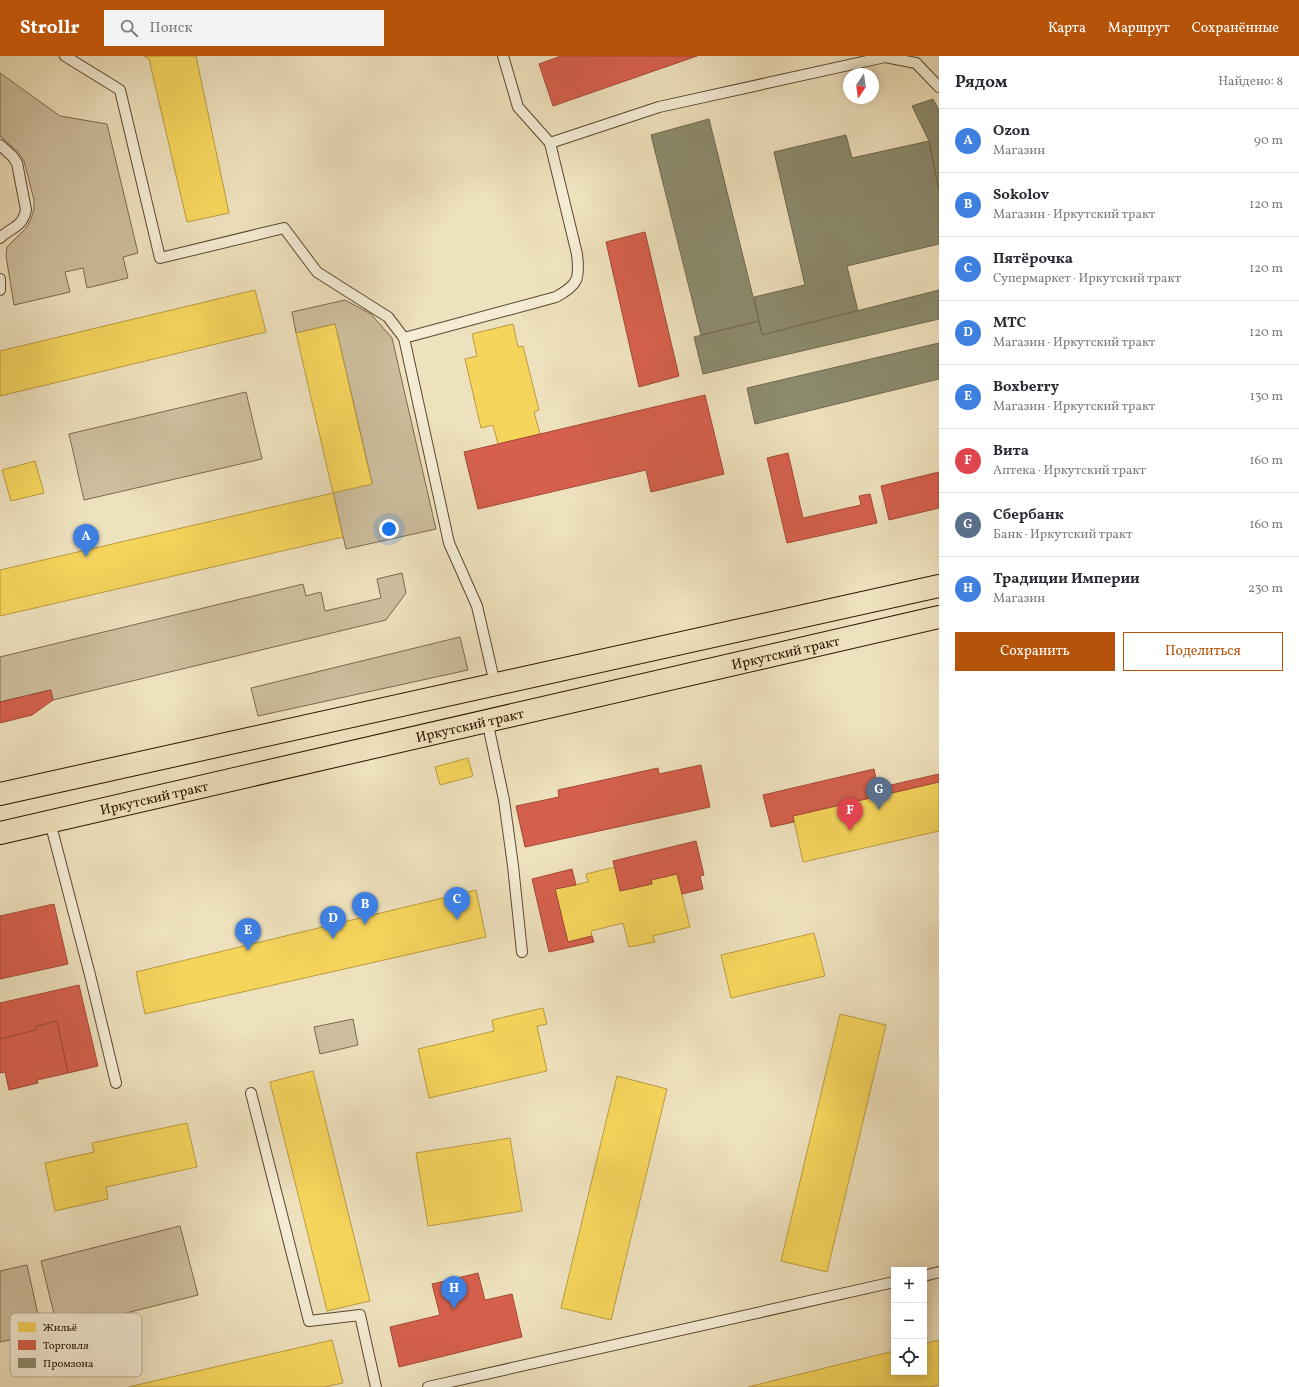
<!DOCTYPE html>
<html lang="ru">
<meta charset="utf-8">
<style>
:root{--surface:#fff;--page:#f2f2f3;--text:#2b2b33;--muted:#7c7c81;--line:#e1e1e2;--accent:#b45309}
body{margin:0;font-family:Vollkorn,serif;background:var(--page);color:var(--text)}
.controls{position:absolute;right:12px;bottom:12px;display:grid;overflow:hidden;border-radius:0px;box-shadow:0 2px 10px #0003}
.controls button{width:36px;height:36px;display:grid;place-items:center;padding:0;border:0;border-bottom:1px solid var(--line);background:var(--surface);color:var(--text);font:20px sans-serif}
.compass{position:absolute;left:843px;top:12px;width:36px;height:36px;border-radius:50%;background:var(--surface);box-shadow:0 2px 10px #0003;rotate:193deg}
.you{position:absolute;left:389px;top:473px;width:14px;height:14px;margin:-10px;border:3px solid #fff;border-radius:50%;background:#1a73e8;box-shadow:0 0 0 6px #1a73e833}
.badge{display:grid;place-items:center;width:26px;height:26px;border-radius:50%;background:var(--accent);color:#fff;font-size:13px;font-weight:700}
.pin{position:absolute;translate:-50% -33px;filter:drop-shadow(0 1px 2px #0008)}
.pin::after{content:'';position:absolute;top:21px;width:14px;height:12px;background:inherit;clip-path:polygon(0 0,100% 0,50% 100%)}
.list{margin:0;padding:0;list-style:none}
h2{display:flex;justify-content:space-between;align-items:center;height:52px;margin:0;padding:0 16px;font-size:17px}
h2 small{font-size:13px;font-weight:400;color:var(--muted)}
.list li{display:grid;grid-template-columns:26px 1fr auto;gap:12px;align-items:center;box-sizing:border-box;height:64px;padding:0 16px;border-top:1px solid var(--line)}
.list b{display:block;font-size:15px;white-space:nowrap}
.list p{margin:0;font-size:13px;white-space:nowrap;color:var(--muted)}
.list em{font-size:13px;font-style:normal;color:var(--muted)}
.actions{display:flex;gap:8px;padding:12px 16px}
.actions a{flex:1;padding:9px 0;border:1px solid var(--accent);border-radius:0px;text-align:center;font-size:14px;color:var(--accent)}
.actions .main{background:var(--accent);color:#fff}
.icon{flex:none;width:22px;height:22px;fill:none;stroke:currentColor;stroke-width:2;stroke-linecap:round;stroke-linejoin:round}
.map{position:relative;flex:none;width:939px;height:1331px;overflow:hidden}
header{display:flex;align-items:center;gap:24px;box-sizing:border-box;height:56px;padding:0 20px;background:var(--accent);color:#fff}
header strong{font-size:19px}
nav{display:flex;gap:22px;margin-inline-start:auto;font-size:14px}
.search{width:280px;height:36px;background:var(--page);display:flex;align-items:center;gap:10px;box-sizing:border-box;padding:0 14px;border-radius:0px;color:var(--muted);font-size:15px}
main{display:flex}
aside{flex:1;background:var(--surface)}
.map>svg:first-child{display:block}
.green{fill:#cdbe9d;stroke:#7e684f}
.homes{fill:#f6d55c;stroke:#ba9b41}
.shops{fill:#d6604d;stroke:#a44936}
.industry{fill:#8c8c6e;stroke:#70684d}
.lines{fill:none;stroke-linecap:round;stroke-linejoin:round}
.lane-casing{stroke:#5e4630;stroke-width:12}
.primary-casing{stroke:#2e1301;stroke-width:24}
.lane{stroke:#f4ecd4;stroke-width:10}
.primary{stroke:#eee1bd;stroke-width:22}
.labels{text-anchor:middle;stroke-width:4;stroke-linejoin:round;paint-order:stroke}
.street-label{font-size:14px;fill:#2e1301;stroke:#f4ecd4}
.key{fill:#f4ecd4;stroke:#b9ab95;stroke-width:1}
.key-label{font-size:11px;fill:#2e1301}
</style>
<header>
<strong>Strollr</strong>
<div class="search"><svg class="icon" aria-label="search" viewBox="0 0 24 24"><circle cx="10" cy="10" r="6"/><path d="M15 15l6 6"/></svg>Поиск</div>
<nav><a>Карта</a><a>Маршрут</a><a>Сохранённые</a></nav>
</header>
<main>
<div class="map">
<svg width="939" height="1331" viewBox="0 0 939 1331">
<rect width="100%" height="100%" fill="#eee1bd"/>
<filter id="stains"><feTurbulence type="fractalNoise" baseFrequency=".005" numOctaves="4"/><feColorMatrix values="0 0 0 0 .2 0 0 0 0 .09 0 0 0 0 .02 0 0 0 .5 -.17"/></filter>
<radialGradient id="worn" r=".72"><stop offset=".6" stop-color="#630" stop-opacity="0"/><stop offset="1" stop-color="#630" stop-opacity=".3"/></radialGradient>
<g class="green">
<polygon points="0,17 60,60 107,68 138,197 123,201 128,222 87,232 83,212 65,216 70,236 14,249 6,200 7,191 26,172 31,163 34,153 34,144 24,105 18,96 0,80"/>
<polygon points="345,244 371,258 392,282 436,473 346,493 333,437 372,427 335,268 296,277 292,256"/>
<polygon points="246,336 262,403 84,444 69,378"/>
<polygon points="402,517 406,537 386,564 53,644 50,634 0,646 0,601 303,528 306,540 321,536 325,555 381,542 377,523"/>
<polygon points="460,581 468,614 258,660 251,632"/>
<polygon points="353,963 358,989 320,998 314,971"/>
<polygon points="180,1170 198,1239 58,1274 41,1205"/>
<polygon points="27,1209 42,1277 0,1286 0,1215"/>
</g>
<g class="homes">
<polygon points="144,0 196,0 229,157 187,166 149,3"/>
<polygon points="255,234 266,276 0,340 0,295"/>
<polygon points="335,268 372,428 333,437 296,277"/>
<polygon points="513,268 518,291 523,290 539,354 534,356 540,378 498,388 493,369 481,372 465,303 477,300 472,278"/>
<polygon points="35,405 44,437 11,445 2,414"/>
<polygon points="333,437 343,481 0,560 0,514"/>
<polygon points="468,702 473,720 440,729 435,711"/>
<polygon points="939,726 939,775 803,806 793,760"/>
<polygon points="615,811 620,835 652,828 651,824 677,818 690,871 653,880 655,886 629,891 623,867 591,875 592,880 568,886 555,833 588,826 586,818"/>
<polygon points="476,834 486,881 145,958 136,916"/>
<polygon points="814,877 825,920 731,942 721,899"/>
<polygon points="543,952 547,968 537,970 547,1015 429,1042 418,993 494,975 492,964"/>
<polygon points="840,958 886,969 827,1216 781,1205"/>
<polygon points="313,1015 370,1245 327,1255 270,1026"/>
<polygon points="617,1020 667,1033 611,1264 561,1252"/>
<polygon points="187,1067 197,1111 106,1131 108,1143 55,1155 45,1107 94,1096 92,1087"/>
<polygon points="510,1082 522,1155 428,1170 416,1097"/>
<polygon points="332,1284 343,1327 324,1331 128,1331"/>
<polygon points="939,1284 939,1329 930,1331 748,1331 894,1295 894,1316 924,1316 924,1288"/>
</g>
<g class="shops">
<polygon points="561,0 697,0 553,50 539,8"/>
<polygon points="645,176 679,320 639,331 606,186"/>
<polygon points="705,339 724,418 651,436 646,414 478,453 464,396"/>
<polygon points="788,397 803,462 861,449 859,440 870,438 877,467 787,487 767,402"/>
<polygon points="939,416 939,452 889,464 881,430"/>
<polygon points="51,634 53,644 32,659 0,667 0,646"/>
<polygon points="701,709 710,751 525,791 516,750 559,741 558,734 658,712 659,718"/>
<polygon points="874,713 878,732 939,718 939,726 793,760 794,766 771,771 763,739"/>
<polygon points="696,785 704,819 700,820 703,833 682,838 677,818 651,824 652,828 620,835 613,805"/>
<polygon points="572,813 576,829 555,833 568,886 592,880 594,886 549,896 532,823"/>
<polygon points="54,848 68,908 0,923 0,860"/>
<polygon points="79,929 98,1010 68,1017 57,965 35,971 36,974 0,983 0,947"/>
<polygon points="57,965 68,1017 37,1024 38,1027 9,1034 5,1016 0,1017 0,983 36,974 35,971"/>
<polygon points="478,1217 485,1244 512,1238 522,1281 399,1311 390,1271 440,1259 432,1228"/>
</g>
<g class="industry">
<polygon points="933,43 939,54 939,136 929,85 912,50"/>
<polygon points="709,63 759,265 701,279 651,79"/>
<polygon points="846,79 852,102 929,85 939,136 939,188 847,210 858,255 762,279 754,241 805,229 774,96"/>
<polygon points="939,234 939,263 703,318 694,281 759,265 762,279"/>
<polygon points="939,287 939,323 755,368 747,332"/>
</g>
<g class="lines">
<g class="lane-casing">
<g id="lane">
<polyline points="65,0 120,34 160,202 284,172 317,216 388,261 404,282 449,487 477,550 495,628"/>
<polyline points="550,87 659,51 885,1 916,7 939,31"/>
<path d="M0 89 12 100 17 107 26 154C22 172 11 171 0 182"/>
<polyline points="0,223 0,234"/>
<path d="M404 282 556 241C578 229 580 223 577 198L550 87 518 51 503 0"/>
<polyline points="487,664 504,744 513,810 522,896"/>
<polyline points="50,766 90,919 116,1027"/>
<polyline points="251,1037 309,1265 360,1259 376,1331"/>
<polyline points="924,1220 939,1216"/>
<polyline points="428,1331 894,1226"/>
</g>
</g>
<g class="primary-casing">
<g id="primary">
<polyline points="0,738 939,530"/>
<path id="s1" d="M0 777 939 561"/>
</g>
</g>
<use href="#lane" class="lane"/>
<use href="#primary" class="primary"/>
</g>
<g class="labels">
<g class="street-label">
<text dy="5" stroke="none"><textPath href="#s1" startOffset="806">Иркутский тракт</textPath></text>
<text dy="5" stroke="none"><textPath href="#s1" startOffset="482">Иркутский тракт</textPath></text>
<text dy="5" stroke="none"><textPath href="#s1" startOffset="158">Иркутский тракт</textPath></text>
</g>
</g>
<rect x="10" y="1257" width="132" height="64" rx="6" class="key"/>
<rect x="18" y="1266" width="18" height="10" fill="#f6d55c"/>
<rect x="18" y="1284" width="18" height="10" fill="#d6604d"/>
<rect x="18" y="1302" width="18" height="10" fill="#8c8c6e"/>
<g class="key-label">
<text x="43" y="1275">Жильё</text>
<text x="43" y="1293">Торговля</text>
<text x="43" y="1311">Промзона</text>
</g>
<rect width="100%" height="100%" filter="url(#stains)"/>
<rect width="100%" height="100%" fill="url(#worn)"/>
</svg>
<div class="controls">
<button>+</button>
<button>−</button>
<button><svg class="icon" aria-label="locate" viewBox="0 0 24 24"><circle cx="12" cy="12" r="6"/><path d="M12 2v4M12 18v4M2 12h4M18 12h4"/></svg></button>
</div>
<svg class="compass" viewBox="-18 -18 36 36"><path d="M0-13l5 13h-10z" fill="#e53935"/><path d="M0 13l5-13h-10z" fill="#7c7c81"/></svg>
<div class="you"></div>
<div class="pin badge" style="left:86px;top:501px;background:#3f7fe0">A</div>
<div class="pin badge" style="left:365px;top:869px;background:#3f7fe0">B</div>
<div class="pin badge" style="left:457px;top:864px;background:#3f7fe0">C</div>
<div class="pin badge" style="left:333px;top:883px;background:#3f7fe0">D</div>
<div class="pin badge" style="left:248px;top:895px;background:#3f7fe0">E</div>
<div class="pin badge" style="left:850px;top:775px;background:#e0444e">F</div>
<div class="pin badge" style="left:879px;top:754px;background:#5c6f8a">G</div>
<div class="pin badge" style="left:454px;top:1253px;background:#3f7fe0">H</div>
</div>
<aside>
<h2>Рядом<small>Найдено: 8</small></h2>
<ul class="list">
<li><span class="badge" style="background:#3f7fe0">A</span><div><b>Ozon</b><p>Магазин</p></div><em>90 m</em></li>
<li><span class="badge" style="background:#3f7fe0">B</span><div><b>Sokolov</b><p>Магазин · Иркутский тракт</p></div><em>120 m</em></li>
<li><span class="badge" style="background:#3f7fe0">C</span><div><b>Пятёрочка</b><p>Супермаркет · Иркутский тракт</p></div><em>120 m</em></li>
<li><span class="badge" style="background:#3f7fe0">D</span><div><b>МТС</b><p>Магазин · Иркутский тракт</p></div><em>120 m</em></li>
<li><span class="badge" style="background:#3f7fe0">E</span><div><b>Boxberry</b><p>Магазин · Иркутский тракт</p></div><em>130 m</em></li>
<li><span class="badge" style="background:#e0444e">F</span><div><b>Вита</b><p>Аптека · Иркутский тракт</p></div><em>160 m</em></li>
<li><span class="badge" style="background:#5c6f8a">G</span><div><b>Сбербанк</b><p>Банк · Иркутский тракт</p></div><em>160 m</em></li>
<li><span class="badge" style="background:#3f7fe0">H</span><div><b>Традиции Империи</b><p>Магазин</p></div><em>230 m</em></li>
</ul>
<div class="actions"><a class="main">Сохранить</a><a>Поделиться</a></div>
</aside>
</main>
